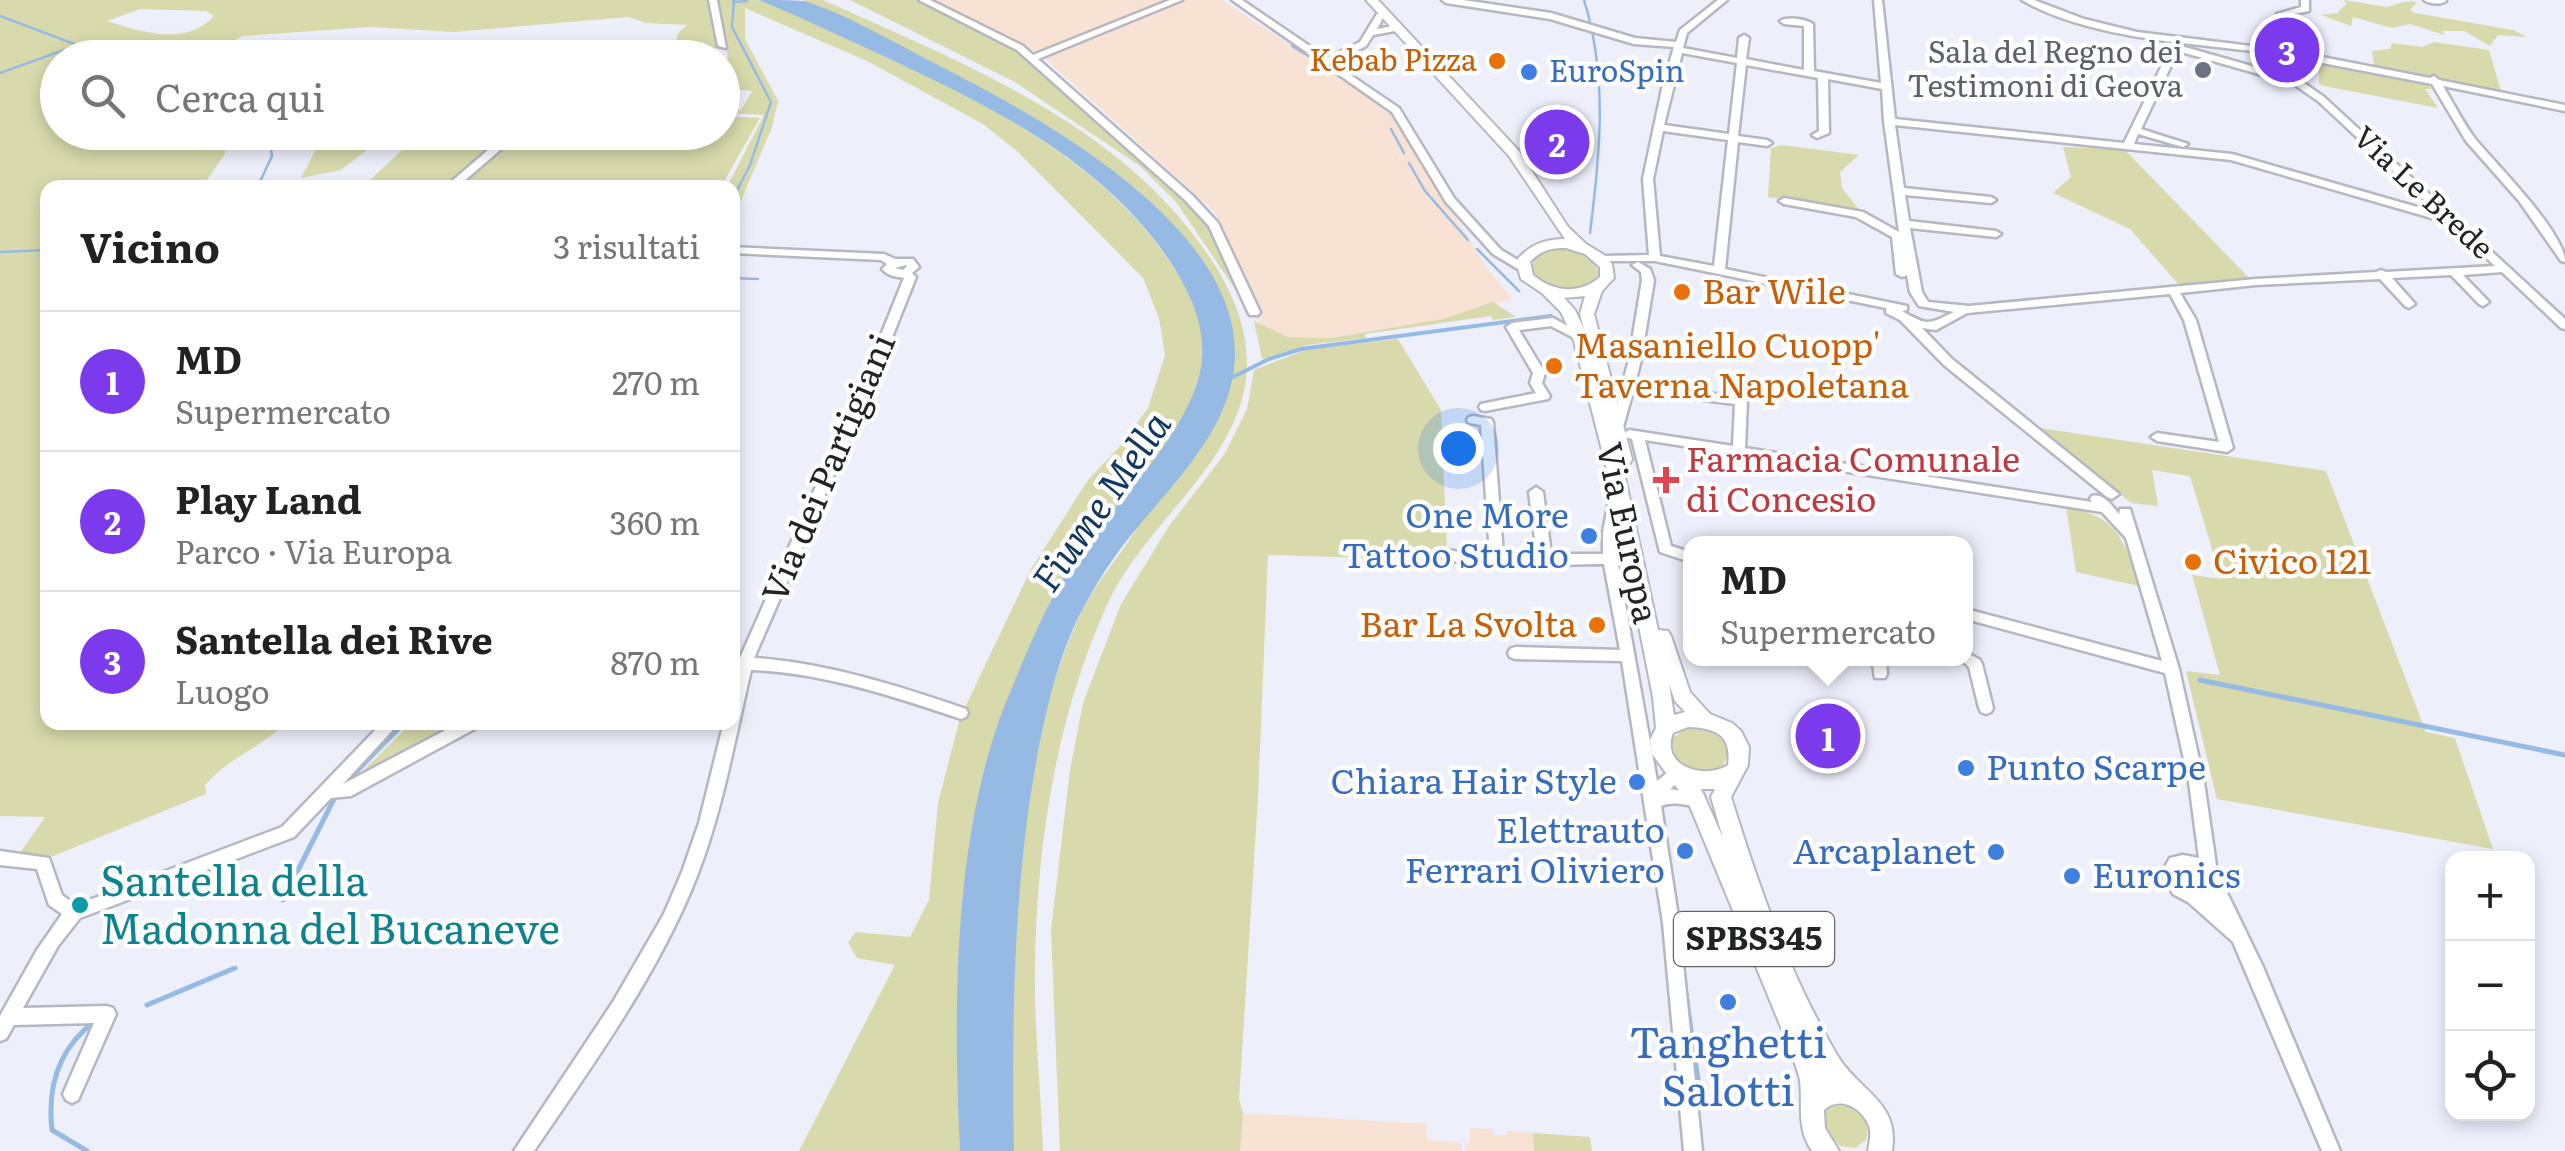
<!DOCTYPE html>
<html lang="it">
<meta charset="utf-8">
<style>
:root{--surface:#fff;--page:#f2f2f2;--text:#222;--muted:#767676;--line:#e0e0e0;--accent:#7c3aed}
body{margin:0;font-family:Literata,serif;background:var(--page);color:var(--text)}
.controls{position:absolute;right:30px;bottom:30px;display:grid;overflow:hidden;border-radius:20px;box-shadow:0 5px 15px #0003}
.controls button{width:90px;height:90px;display:grid;place-items:center;padding:0;border:0;border-bottom:2px solid var(--line);background:var(--surface);color:var(--text);font:50px sans-serif}
.you{position:absolute;left:1458px;top:448px;width:35px;height:35px;margin:-25px;border:8px solid #fff;border-radius:50%;background:#1a73e8;box-shadow:0 0 0 15px #1a73e833}
.badge{display:grid;place-items:center;width:65px;height:65px;border-radius:50%;background:var(--accent);color:#fff;font-size:32px;font-weight:700}
.pin{position:absolute;translate:-50% -50%;border:5px solid #fff;box-shadow:0 2px 10px #0006}
.popup{position:absolute;left:1683px;top:536px;width:290px;height:130px;box-sizing:border-box;display:grid;place-content:center;border-radius:20px;background:var(--surface);filter:drop-shadow(0 2px 8px #0005);font-size:32px;white-space:nowrap;color:var(--muted)}
.popup b{font-size:38px;color:var(--text)}
.popup::after{content:'';position:absolute;left:50%;top:100%;margin-left:-20px;border:20px solid transparent;border-top-color:var(--surface)}
.list{margin:0;padding:0;list-style:none}
h2{display:flex;justify-content:space-between;align-items:center;height:130px;margin:0;padding:0 40px;font-size:42px}
h2 small{font-size:32px;font-weight:400;color:var(--muted)}
.list li{display:grid;grid-template-columns:65px 1fr auto;gap:30px;align-items:center;box-sizing:border-box;height:140px;padding:0 40px;border-top:2px solid var(--line)}
.list b{display:block;font-size:38px;white-space:nowrap}
.list p{margin:0;font-size:32px;white-space:nowrap;color:var(--muted)}
.list em{font-size:32px;font-style:normal;color:var(--muted)}
.icon{flex:none;width:55px;height:55px;fill:none;stroke:currentColor;stroke-width:2;stroke-linecap:round;stroke-linejoin:round}
.map{position:relative;flex:none;width:2565px;height:1151px;overflow:hidden}
.search{position:absolute;background:var(--surface);box-shadow:0 5px 15px #0003;left:40px;top:40px;width:700px;height:110px;display:flex;align-items:center;gap:25px;box-sizing:border-box;padding:0 35px;border-radius:55px;color:var(--muted);font-size:38px}
.panel{position:absolute;background:var(--surface);box-shadow:0 5px 15px #0003;left:40px;top:180px;width:700px;height:550px;border-radius:20px}
.map>svg:first-child{display:block}
.industrial{fill:#f7e2d3}
.green{fill:#d8daac;fill-rule:evenodd}
.water{fill:#95bbe5}
.lines{fill:none;stroke-linecap:round;stroke-linejoin:round}
.stream-far2{stroke:#95bbe5;stroke-width:2.5}
.stream-far1{stroke:#95bbe5;stroke-width:4}
.stream{stroke:#95bbe5;stroke-width:5}
.minor-casing{stroke:#b5b7c2;stroke-width:5}
.major-casing{stroke:#b5b7c2;stroke-width:4}
.minor{fill:#fff;fill-rule:evenodd}
.major{fill:#fff;fill-rule:evenodd}
.food-dot{fill:#e8710a;stroke:#fdfdfd;stroke-width:4}
.worship-dot{fill:#6b7280;stroke:#fdfdfd;stroke-width:4}
.shop-dot{fill:#3f7fe0;stroke:#fdfdfd;stroke-width:4}
.health-dot{fill:#e0444e;stroke:#fdfdfd;stroke-width:4}
.culture-dot{fill:#0f9aa8;stroke:#fdfdfd;stroke-width:4}
.labels{text-anchor:middle;stroke-width:9;stroke-linejoin:round;paint-order:stroke}
.far-worship-label{font-size:30px;fill:#5b616d;stroke:#fdfdfd;text-anchor:end}
.far-food-label{font-size:30px;fill:#c56008;stroke:#fdfdfd;text-anchor:end}
.far-shop-label{font-size:30px;fill:#366cbe;stroke:#fdfdfd;text-anchor:start}
.far-street-label{font-size:30px;fill:#222327;stroke:#fdfdfd}
.shield{fill:#fdfdfd;stroke:#646467;stroke-width:2.5}
.shield-label{font-size:32px;font-weight:bold;fill:#222327}
.food-label{font-size:35px;fill:#c56008;stroke:#fdfdfd;text-anchor:start}
.health-label{font-size:35px;fill:#be3a42;stroke:#fdfdfd;text-anchor:start}
.street-label{font-size:35px;fill:#222327;stroke:#fdfdfd}
.shop-label{font-size:35px;fill:#366cbe;stroke:#fdfdfd;text-anchor:end}
.water-label{font-size:38px;font-style:italic;fill:#103860;stroke:#fdfdfd}
.near-culture-label{font-size:42px;fill:#0d838f;stroke:#fdfdfd;text-anchor:start}
.near-shop-label{font-size:42px;fill:#366cbe;stroke:#fdfdfd}
</style>
<div class="map">
<svg width="2565" height="1151" viewBox="0 0 2565 1151">
<rect width="100%" height="100%" fill="#edeffb"/>
<g class="industrial">
<polygon points="933,0 1222,0 1391,112 1486,267 1512,299 1443,319 1331,338 1288,337 1272,333 1251,315 1260,308 1214,211 1040,54"/>
<polygon points="1243,1113 1426,1124 1427,1140 1462,1143 1462,1151 1240,1151"/>
<polygon points="1470,1128 1493,1129 1494,1135 1506,1136 1507,1131 1533,1133 1534,1151 1465,1151 1465,1143 1470,1143"/>
</g>
<g class="green">
<path d="M0 0H707L718 47 703 57H554L676 40 679 32 687 25 646 23 629 17 454 32 370 27 257 35 242 36 222 49 269 57 58 58V132L270 133 268 136 236 133 227 137 225 154 202 187 48 188V722L285 723C261 748 228 758 205 785L206 794 53 856 20 853 45 817 0 816ZM140 9 206 11 214 16C185 47 142 32 107 21Z"/>
<path d="M718 0C730 0 743 0 756 0 791 4 846 38 880 54 991 106 1105 162 1174 268 1190 292 1206 322 1203 352 1196 436 1122 490 1079 555 1066 573 1055 594 1045 614 960 784 951 964 960 1151H799L895 965 857 958 848 942 856 932 910 937 929 900 938 803 960 718 1030 571 1088 480 1123 443 1148 408 1165 355 1159 318 1143 278 1018 152 983 124 867 61 745 8V39L778 101 772 127 733 220 732 188 727 187 764 115 723 113V110H741L752 91 728 89 723 97V67L728 57Z"/>
<path d="M803 0H823C967 65 1129 127 1216 267 1241 308 1256 354 1241 403 1217 479 1142 530 1108 603 1056 716 1036 847 1035 970 1034 1030 1041 1091 1043 1151H1014C1011 980 1007 778 1078 619 1094 583 1121 556 1140 523 1172 466 1203 407 1235 349L1222 298 1138 190Z"/>
<polygon points="850,0 915,0 1013,49 1202,215 1219,239 1250,311 1176,202 1140,166 1015,82"/>
<path d="M2344 0 2387 7C2399 4 2403 0 2417 2L2410 10 2415 13 2513 30 2527 37 2498 35 2490 46 2464 31H2442L2445 35 2410 24 2392 28 2353 17 2351 26 2321 15 2337 13 2346 4Z"/>
<polygon points="2434,42 2489,50 2501,91 2374,65 2372,51 2390,49 2392,43 2422,47"/>
<polygon points="2319,61 2424,81 2432,89 2425,89 2438,108 2324,86 2319,84"/>
<polygon points="723,116 760,118 721,187 452,188 519,133 722,132"/>
<polygon points="311,132 389,132 389,133 341,170 301,178 315,151 312,143 336,140 308,139"/>
<polygon points="420,133 509,133 443,187 366,184"/>
<polygon points="1782,145 1859,155 1840,172 1842,188 1861,212 1768,197 1771,148"/>
<polygon points="2063,147 2124,149 2250,279 2180,286 2130,229 2053,193 2071,177"/>
<path d="M1564 248 1577 251 1596 263 1598 274 1594 281C1573 292 1551 290 1533 274V258L1541 252Z"/>
<polygon points="1493,302 1516,317 1493,320 1491,316 1365,334 1366,338 1307,345 1262,359 1254,321 1288,337 1331,338 1443,319"/>
<polygon points="1398,339 1441,410 1447,551 1422,548 1369,558 1268,555 1258,797 1239,1099 1243,1113 1240,1151 1060,1151 1051,930 1070,770 1083,703 1121,604 1169,526 1224,455 1247,409 1254,370 1305,350"/>
<polygon points="2040,428 2326,471 2426,732 2455,738 2493,849 2217,799 2186,671 2220,675 2192,575 2221,579 2190,476 2152,470 2158,506 2131,503"/>
<path d="M2066 507C2122 518 2120 539 2143 587L2076 572Z"/>
<polygon points="411,723 472,723 348,786"/>
<path d="M1686 727C1707 728 1724 732 1728 755L1722 767 1699 772 1677 760 1671 740Z"/>
<path d="M1846 1104C1861 1111 1871 1123 1866 1140L1855 1148 1840 1146 1823 1128 1826 1108Z"/>
<polygon points="1533,1133 1590,1137 1592,1151 1534,1151"/>
</g>
<path class="water" d="M759 0C772 0 791 0 804 1 845 13 900 46 940 66 1041 118 1251 231 1234 369 1226 432 1175 482 1137 528 1114 555 1095 585 1079 616 1051 674 1039 742 1029 805 1013 921 1012 1034 1014 1151H960C953 1010 953 835 1006 702 1027 652 1048 597 1080 553 1118 499 1167 456 1193 394 1213 347 1198 306 1173 266 1107 164 996 109 890 59 846 39 803 18 759 0Z"/>
<g class="lines">
<g class="stream-far2">
<path d="M1584 0C1608 77 1600 154 1590 233"/>
<polyline points="733,2 747,1"/>
<polyline points="0,16 77,45 143,58"/>
<polyline points="1292,46 1320,63"/>
<polyline points="0,73 75,46"/>
<polyline points="1391,129 1404,153"/>
<polyline points="1409,163 1425,191 1468,240"/>
<polyline points="257,188 272,156 268,132"/>
<polyline points="732,200 750,165 771,102 732,27 734,0"/>
<polyline points="1477,249 1519,291"/>
<polyline points="0,252 48,250"/>
<polyline points="732,278 758,279"/>
</g>
<polyline class="stream-far1" points="1229,379 1269,359 1301,349 1551,316"/>
<g class="stream">
<polyline points="2200,680 2565,755"/>
<polyline points="345,783 405,722"/>
<polyline points="283,900 336,795"/>
<polyline points="1686,994 1700,1094"/>
<polyline points="147,1005 235,968"/>
<path d="M87 1151 52 1130C47 1086 59 1048 95 1021"/>
</g>
<g class="minor-casing">
<g id="minor">
<polygon points="709,0 717,0 726,48 718,46"/>
<polygon points="919,0 930,0 1023,46 1033,55 1170,0 1182,0 1038,59 1193,196 1218,223 1260,312 1258,315 1250,315 1248,312 1209,226 1185,200 1017,50"/>
<polygon points="1232,0 1242,0 1327,58 1360,42 1377,14 1383,14 1384,16 1377,29 1392,26 1397,29 1395,31 1373,35 1366,46 1333,63 1399,108 1454,198 1501,250 1526,265 1526,269 1518,269 1493,254 1446,202 1392,112"/>
<path d="M1442 0H1463L1551 13 1635 38 1676 42 1680 30 1718 0H1727L1687 33 1683 48 1737 58 1739 38 1744 35 1749 38 1746 59 1804 70V26L1784 24 1780 21C1787 16 1806 19 1813 24L1814 71 1881 83 1874 0H1882L1895 119 2124 143 2170 49 2168 47 2173 42C2125 36 2064 25 2022 0H2034L2084 19 2137 32 2276 49 2277 14 2301 7V0H2309V11L2285 16 2286 50 2430 78 2434 76 2439 80 2565 105V111L2443 86C2454 104 2464 125 2477 141 2498 166 2565 233 2565 262L2561 261 2519 201 2466 141 2432 84 2270 53 2273 61 2324 97 2565 319V329L2561 328 2502 272 2463 275 2489 302 2483 306 2479 304 2451 275 2392 278 2415 304 2409 308 2405 306 2380 279 2256 285 2180 293 2196 320 2233 448 2227 452 2157 441 2151 437 2157 433 2219 442 2184 320 2170 294 1967 313 1936 330 1922 328 1952 359 2119 494 2112 499 2107 497 1944 365 1900 320 1886 313V308L1655 261H1599L1597 259 1603 256 1649 255 1643 179 1662 89 1674 47 1634 44 1550 19 1446 3ZM2182 43 2261 52 2266 64 2280 74 2181 46ZM2178 51 2283 81H2289L2318 101 2438 213 2232 154 2134 144 2138 134 2183 147 2188 144 2141 129ZM1682 53 1737 63 1729 134 1664 125ZM1746 65 1818 78 1819 131 1812 135 1817 138 1829 133 1828 79 1882 89 1884 121 1899 232 1863 212 1784 198 1779 201 1784 204 1856 217 1892 237 1896 274 1902 277 1907 275 1910 292 1919 306 1954 312C1927 325 1928 326 1902 311L1907 310V306L1725 269 1738 142 1767 146 1772 143 1767 140 1738 136ZM1895 125 2231 160 2449 223 2495 266 2386 272 2381 270 2376 272 2256 279 1969 306 1928 302 1922 292 1910 228 1996 237 2001 234 1996 231 1909 221 1905 195 1991 203 1996 200 1991 197 1904 188ZM1663 131 1728 140 1714 266 1660 256 1653 179Z"/>
<path d="M2424 0H2446V1C2441 5 2429 4 2424 0Z"/>
<polygon points="509,132 521,132 456,188 444,188"/>
<path d="M732 247 884 254 895 259H913L919 267 912 273 916 277 875 380 754 658C827 663 898 686 966 709L968 713 966 717 961 719C893 696 823 673 751 670 735 738 723 809 697 876 658 975 594 1063 534 1151H514L613 1002 664 914 682 872 699 823 724 722H732V685L736 669H732V657L740 658 863 380 904 278C896 276 889 277 882 269L887 264 881 260 732 253ZM906 265 907 266 903 270 895 268Z"/>
<path d="M1638 262 1650 269 1654 280 1641 360 1635 383 1745 398 1747 401 1745 448 2092 502 2090 499 2092 496C2104 493 2112 506 2119 514L2120 509H2130L2179 669 2204 782 2217 872 2263 967 2340 1151H2322L2233 942 2188 902 2173 894 2162 872 2170 858 2183 855 2199 858 2189 782 2165 673 1966 619V609L2162 661 2126 538 2102 512 1645 440 1671 546 1690 552V562L1660 552 1632 439 1625 437 1623 434 1629 430 1733 446 1735 404 1633 391 1623 427 1621 430H1613L1611 427 1621 390 1604 387 1602 384 1608 380 1623 382 1629 360 1642 280 1641 272 1632 265ZM2181 869C2193 869 2205 875 2206 888 2191 890 2186 885 2179 873Z"/>
<polygon points="1553,318 1586,336 1580,340 1576,339 1551,326 1519,330 1545,373 1542,383 1550,396 1548,399 1485,411 1481,410 1479,407 1481,404 1536,393 1530,383 1533,373 1506,327 1512,323"/>
<path d="M1473 416 1491 419 1493 422 1503 555H1537L1529 492 1536 487 1543 492 1551 554H1603V532L1611 491 1618 486 1625 491 1617 532V559L1657 781C1665 775 1674 765 1684 768L1687 773 1684 778 1670 789 1703 794 1705 799 1703 804C1687 809 1680 799 1661 806L1679 923 1702 1151H1684L1663 923 1622 661 1515 659 1510 657 1508 653 1510 649 1515 647 1620 650 1604 564C1554 564 1492 571 1444 559L1442 555 1449 550 1473 555H1490L1481 425 1469 423 1467 420 1469 417Z"/>
<polygon points="1966,652 1980,660 1982,664 1993,708 1991,712 1986,714 1981,712 1979,708 1969,667 1959,658 1966,658"/>
<polygon points="1872,658 1886,658 1887,674 1885,678 1875,678"/>
<polygon points="383,722 400,722 343,784 461,722 482,722 480,726 351,796 331,798 294,837 80,918 58,946 23,1008 107,1006 113,1008 116,1014 78,1100 72,1103 66,1100 63,1094 94,1023 14,1025 6,1039 0,1041 0,1016 37,950 62,914 49,905 37,869 0,865 0,851 49,858 62,895 76,905 282,827"/>
</g>
</g>
<g class="major-casing">
<path id="major" d="M1366 0H1378L1519 151 1568 227 1586 244 1604 255 1612 264 1614 278 1602 291 1594 314 1632 459 1630 463 1622 464 1658 630 1668 631 1671 636 1690 692 1710 714 1732 723 1741 731 1749 747 1748 765 1731 797C1759 887 1789 974 1837 1055 1859 1092 1900 1101 1892 1151H1868C1869 1143 1872 1134 1869 1126 1862 1108 1840 1095 1824 1110L1825 1128 1839 1151H1812C1796 1128 1803 1107 1800 1080 1798 1070 1793 1059 1790 1049L1689 804 1652 754 1650 740 1656 728 1653 697 1611 485 1574 341 1561 312 1542 293 1521 279 1516 261C1529 245 1544 239 1565 239L1509 156ZM1566 248 1585 254 1600 267V277C1579 295 1553 292 1533 275L1530 262C1541 250 1551 248 1566 248ZM1585 296 1580 314 1584 329 1575 310 1564 298ZM1669 684 1675 701 1685 712 1674 715ZM1688 727C1716 728 1732 735 1728 765 1705 780 1660 767 1673 733ZM1701 789H1715L1711 797 1723 838Z"/>
</g>
<use href="#minor" class="minor"/>
<use href="#major" class="major"/>
</g>
<g class="food-dot">
<circle cx="1497" cy="61" r="10"/>
<circle cx="1682" cy="292" r="10"/>
<circle cx="1554" cy="366" r="10"/>
<circle cx="2193" cy="562" r="10"/>
<circle cx="1597" cy="625" r="10"/>
</g>
<circle class="worship-dot" cx="2203" cy="70" r="10"/>
<g class="shop-dot">
<circle cx="1529" cy="72" r="10"/>
<circle cx="1589" cy="536" r="10"/>
<circle cx="1966" cy="768" r="10"/>
<circle cx="1637" cy="782" r="10"/>
<circle cx="1685" cy="851" r="10"/>
<circle cx="1996" cy="852" r="10"/>
<circle cx="2072" cy="876" r="10"/>
<circle cx="1728" cy="1002" r="10"/>
</g>
<path class="health-dot" d="M1661 465h10v10h10v10h-10v10h-10v-10h-10v-10h10z"/>
<circle class="culture-dot" cx="80" cy="905" r="10"/>
<g class="labels">
<g class="far-worship-label">
<text x="2183" y="63">Sala del Regno dei<tspan x="2183" dy="34">Testimoni di Geova</tspan></text>
</g>
<g class="far-food-label">
<text x="1477" y="71">Kebab Pizza</text>
</g>
<g class="far-shop-label">
<text x="1549" y="82">EuroSpin</text>
</g>
<g class="far-street-label">
<text transform="translate(2423 193) rotate(43)" y="10">Via Le Brede</text>
</g>
<rect class="shield" x="1674" y="912" width="160" height="54" rx="8"/>
<g class="shield-label">
<text x="1754" y="950">SPBS345</text>
</g>
<g class="food-label">
<text x="1702" y="304">Bar Wile</text>
<text x="1574" y="358">Masaniello Cuopp'<tspan x="1574" dy="40">Taverna Napoletana</tspan></text>
<text x="2213" y="574">Civico 121</text>
<text x="1577" y="637" text-anchor="end">Bar La Svolta</text>
</g>
<g class="health-label">
<text x="1686" y="472">Farmacia Comunale<tspan x="1686" dy="40">di Concesio</tspan></text>
</g>
<g class="street-label">
<text transform="translate(829 468) rotate(-67)" y="12">Via dei Partigiani</text>
<text transform="translate(1627 533) rotate(78)" y="12">Via Europa</text>
</g>
<g class="shop-label">
<text x="1569" y="528">One More<tspan x="1569" dy="40">Tattoo Studio</tspan></text>
<text x="1986" y="780" text-anchor="start">Punto Scarpe</text>
<text x="1617" y="794">Chiara Hair Style</text>
<text x="1665" y="843">Elettrauto<tspan x="1665" dy="40">Ferrari Oliviero</tspan></text>
<text x="1976" y="864">Arcaplanet</text>
<text x="2092" y="888" text-anchor="start">Euronics</text>
</g>
<g class="water-label">
<text transform="translate(1102 502) rotate(-55)" y="13">Fiume Mella</text>
</g>
<g class="near-culture-label">
<text x="100" y="896">Santella della<tspan x="100" dy="48">Madonna del Bucaneve</tspan></text>
</g>
<g class="near-shop-label">
<text x="1728" y="1058">Tanghetti<tspan x="1728" dy="48">Salotti</tspan></text>
</g>
</g>
</svg>
<div class="controls">
<button>+</button>
<button>−</button>
<button><svg class="icon" aria-label="locate" viewBox="0 0 24 24"><circle cx="12" cy="12" r="6"/><path d="M12 2v4M12 18v4M2 12h4M18 12h4"/></svg></button>
</div>
<div class="you"></div>
<div class="pin badge" style="left:1828px;top:736px">1</div>
<div class="popup"><b>MD</b>Supermercato</div>
<div class="pin badge" style="left:1557px;top:142px">2</div>
<div class="pin badge" style="left:2287px;top:50px">3</div>
<div class="search"><svg class="icon" aria-label="search" viewBox="0 0 24 24"><circle cx="10" cy="10" r="6"/><path d="M15 15l6 6"/></svg>Cerca qui</div>
<section class="panel">
<h2>Vicino<small>3 risultati</small></h2>
<ul class="list">
<li><span class="badge">1</span><div><b>MD</b><p>Supermercato</p></div><em>270 m</em></li>
<li><span class="badge">2</span><div><b>Play Land</b><p>Parco · Via Europa</p></div><em>360 m</em></li>
<li><span class="badge">3</span><div><b>Santella dei Rive</b><p>Luogo</p></div><em>870 m</em></li>
</ul>
</section>
</div>
